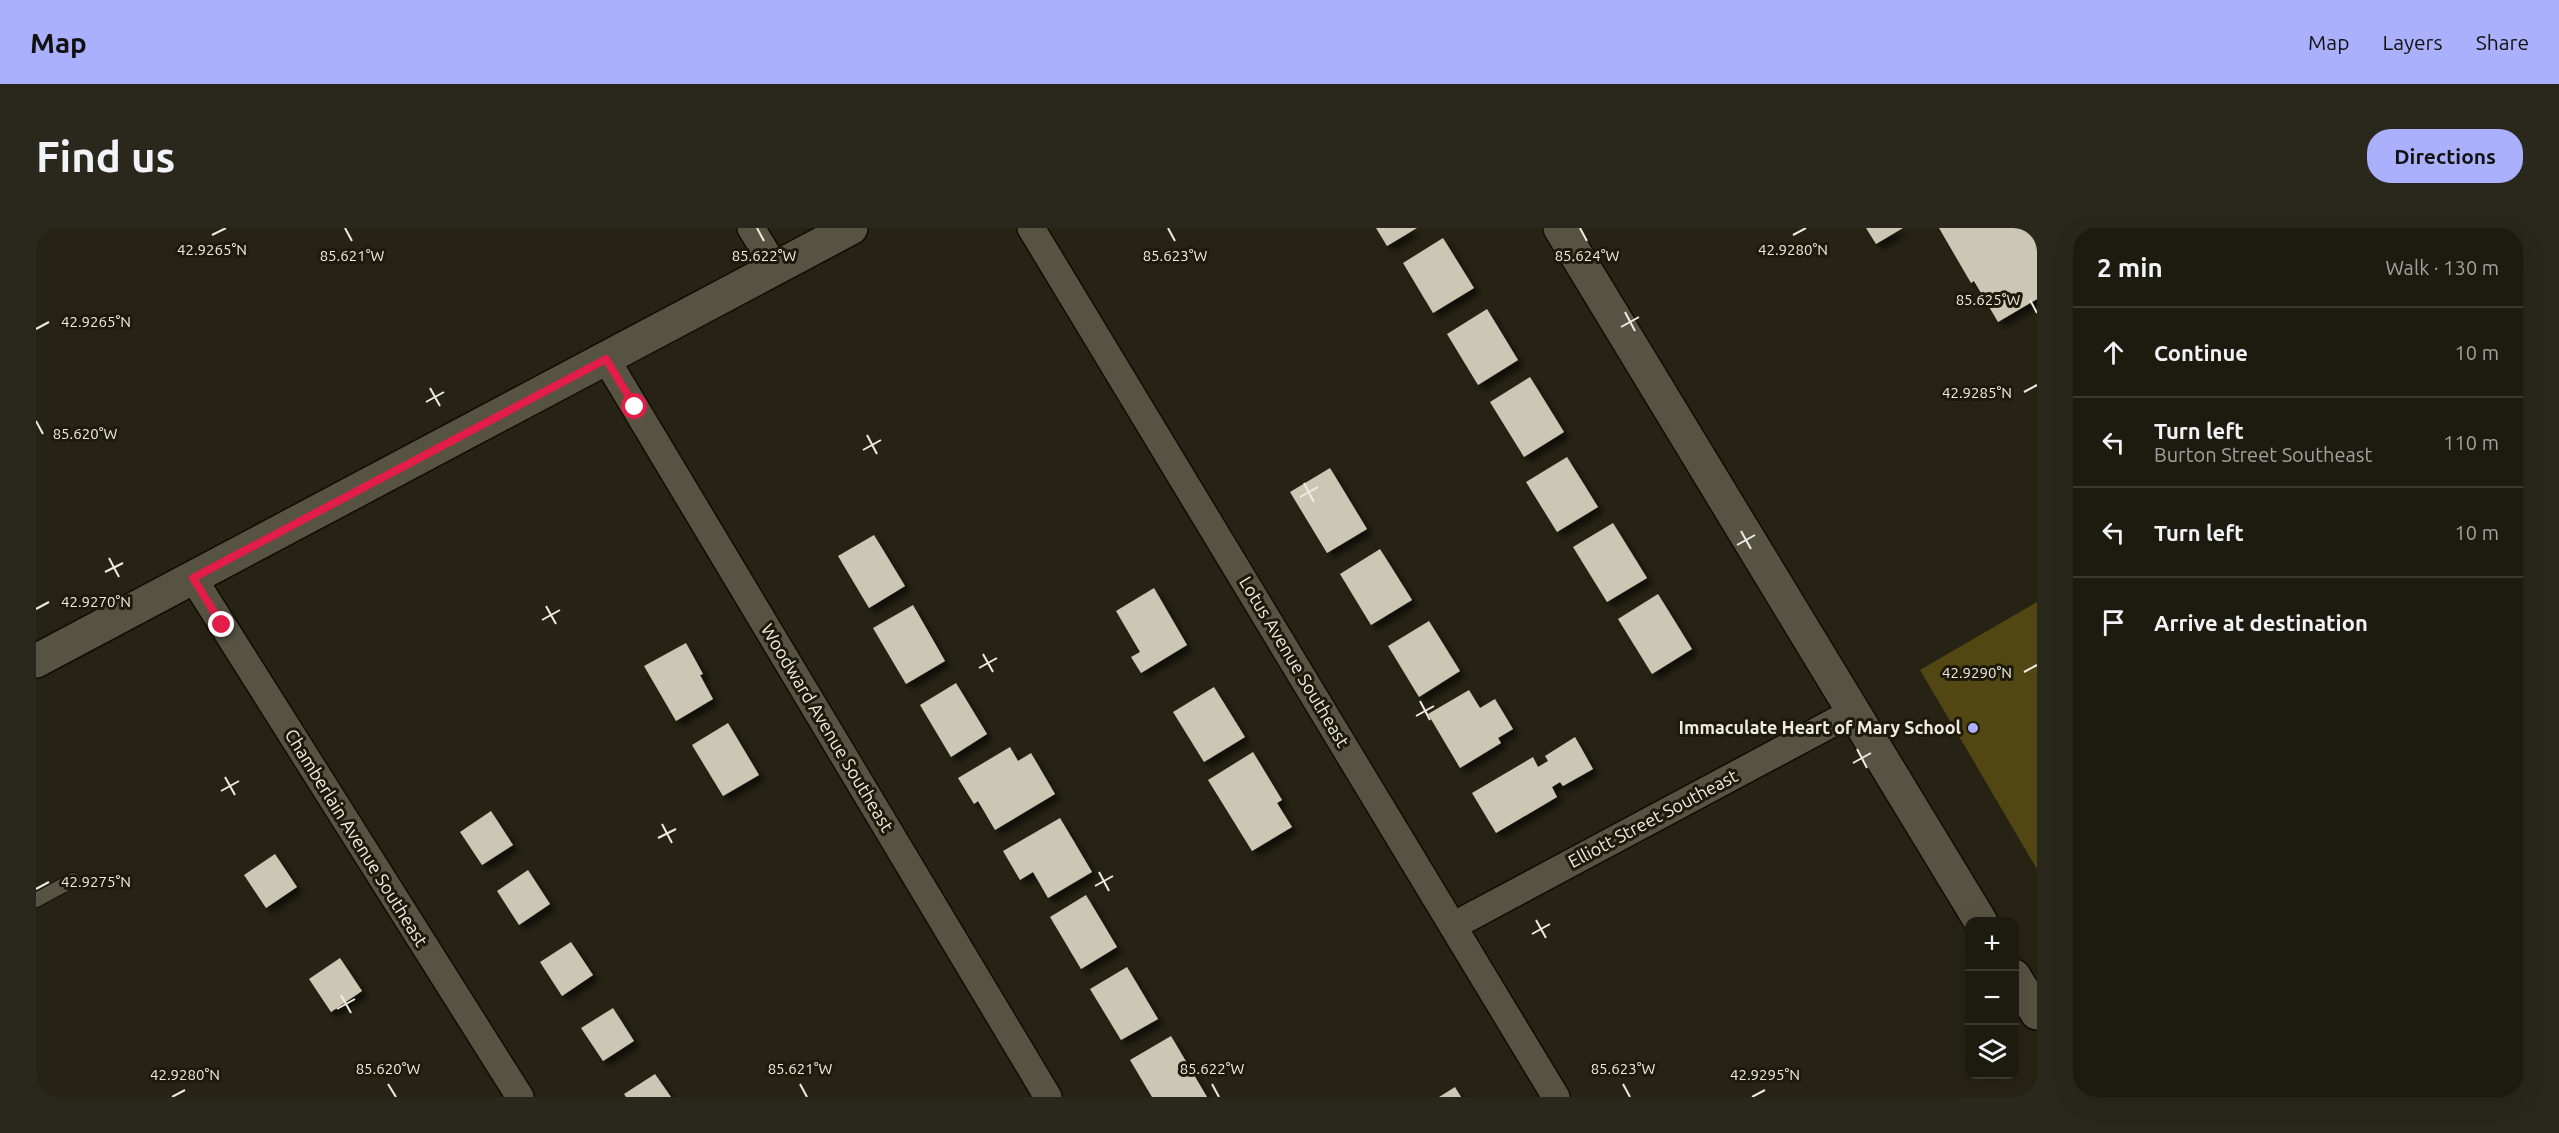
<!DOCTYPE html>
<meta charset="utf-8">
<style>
:root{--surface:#1d1a0f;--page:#2a271d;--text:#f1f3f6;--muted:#a0a19e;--line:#3b382f;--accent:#aab0fb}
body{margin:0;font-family:Ubuntu,sans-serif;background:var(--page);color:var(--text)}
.controls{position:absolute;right:18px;bottom:18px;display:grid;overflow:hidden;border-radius:12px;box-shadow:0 6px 24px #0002}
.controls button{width:54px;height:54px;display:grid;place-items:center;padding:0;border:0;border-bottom:2px solid var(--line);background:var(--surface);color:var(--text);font:30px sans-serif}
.stop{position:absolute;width:18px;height:18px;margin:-14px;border:4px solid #e11d48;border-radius:50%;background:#fff}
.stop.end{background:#e11d48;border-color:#fff;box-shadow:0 2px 6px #0008}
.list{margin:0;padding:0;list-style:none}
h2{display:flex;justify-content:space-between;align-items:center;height:78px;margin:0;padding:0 24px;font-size:26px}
h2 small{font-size:20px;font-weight:400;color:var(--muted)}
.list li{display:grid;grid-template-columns:39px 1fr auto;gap:18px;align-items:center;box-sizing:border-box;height:90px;padding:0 24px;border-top:2px solid var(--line)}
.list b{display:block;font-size:22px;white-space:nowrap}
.list p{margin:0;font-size:20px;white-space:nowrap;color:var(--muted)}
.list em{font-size:20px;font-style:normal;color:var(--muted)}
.icon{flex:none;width:33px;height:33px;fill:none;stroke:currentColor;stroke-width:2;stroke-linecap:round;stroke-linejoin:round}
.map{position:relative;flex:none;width:2001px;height:869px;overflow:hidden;border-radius:24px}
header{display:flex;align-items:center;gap:36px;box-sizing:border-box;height:84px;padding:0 30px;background:var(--accent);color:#111}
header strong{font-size:28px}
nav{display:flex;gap:33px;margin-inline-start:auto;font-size:21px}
.intro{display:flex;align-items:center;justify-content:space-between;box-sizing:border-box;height:144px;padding:0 36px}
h1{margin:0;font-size:42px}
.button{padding:15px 27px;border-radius:24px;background:var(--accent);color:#111;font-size:21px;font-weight:700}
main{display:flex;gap:36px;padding:0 36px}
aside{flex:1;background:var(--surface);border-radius:24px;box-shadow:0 6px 24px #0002}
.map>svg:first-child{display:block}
.green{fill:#524613}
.building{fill:#ccc7b4;filter:url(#shadow)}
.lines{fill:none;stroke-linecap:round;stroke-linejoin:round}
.service-casing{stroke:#100c01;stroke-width:16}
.minor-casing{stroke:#100c01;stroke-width:30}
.secondary-casing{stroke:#100c01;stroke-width:36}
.service{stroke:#575342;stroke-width:14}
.minor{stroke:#575342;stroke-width:27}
.secondary{stroke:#575342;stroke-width:33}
.route{stroke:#e11d48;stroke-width:8}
.ticks{fill:none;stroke:#eeece2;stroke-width:2}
.poi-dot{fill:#aab0fb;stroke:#1e1a0a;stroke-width:2}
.labels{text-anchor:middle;stroke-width:6;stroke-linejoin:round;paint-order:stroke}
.street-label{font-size:18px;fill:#eeece2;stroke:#1e1a0a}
.poi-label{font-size:18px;font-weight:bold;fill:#eeece2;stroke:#1e1a0a;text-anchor:end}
.ticks-label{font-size:15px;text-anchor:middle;fill:#eeece2;stroke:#1e1a0a;stroke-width:6;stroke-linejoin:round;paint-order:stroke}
</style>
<header>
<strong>Map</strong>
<nav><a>Map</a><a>Layers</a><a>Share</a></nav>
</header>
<div class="intro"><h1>Find us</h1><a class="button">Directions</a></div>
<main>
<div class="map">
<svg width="2001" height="869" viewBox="0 0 2001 869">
<defs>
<filter id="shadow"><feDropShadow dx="5.5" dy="5.5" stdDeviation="3" flood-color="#0009"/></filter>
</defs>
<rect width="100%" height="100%" fill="#272314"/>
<polygon class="green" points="2001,374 2001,641 1884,442"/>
<g class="building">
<polygon points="1340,0 1381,0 1351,18"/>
<polygon points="1830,0 1867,0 1840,16"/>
<polygon points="1903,0 2001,0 2001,71 1962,94 1938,53 1935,55"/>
<polygon points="1407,10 1438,60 1397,85 1367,35"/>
<polygon points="1451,81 1482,132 1442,157 1411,106"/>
<polygon points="1494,149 1528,204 1488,229 1454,174"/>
<polygon points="1531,229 1562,279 1521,304 1490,254"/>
<polygon points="1294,240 1331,301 1291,325 1254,264"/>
<polygon points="1577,295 1611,350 1571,374 1537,319"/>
<polygon points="838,307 869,358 833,380 802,328"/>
<polygon points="1344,321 1376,372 1335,397 1304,346"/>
<polygon points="1118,360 1151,417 1105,445 1095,429 1104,424 1080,383"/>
<polygon points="1622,366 1656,421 1616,446 1582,391"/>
<polygon points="877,377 909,433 870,456 837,400"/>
<polygon points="1393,393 1424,443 1383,469 1352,418"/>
<polygon points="650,415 667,446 664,447 677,471 640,493 608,438"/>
<polygon points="920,455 951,506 915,529 884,477"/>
<polygon points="1178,459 1209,509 1168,534 1137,484"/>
<polygon points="1433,462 1444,480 1459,471 1477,501 1462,510 1465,515 1424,540 1392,486"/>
<polygon points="692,495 723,547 687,568 656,517"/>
<polygon points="1539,509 1557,541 1527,558 1524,554 1516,559 1521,569 1460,605 1436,565 1497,529 1502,539 1512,533 1509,528"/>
<polygon points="974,519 982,533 995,525 1019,566 959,602 942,573 938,576 922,550"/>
<polygon points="1217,524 1246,572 1241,575 1256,599 1216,623 1172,552"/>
<polygon points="455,583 477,617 446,637 424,604"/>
<polygon points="1024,590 1056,644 1012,670 997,644 984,652 967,623"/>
<polygon points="239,626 261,659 230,680 208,647"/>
<polygon points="492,642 514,676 483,697 461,663"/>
<polygon points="1050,667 1081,719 1045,741 1014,689"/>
<polygon points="535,714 557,747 526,768 504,734"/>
<polygon points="304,730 326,763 295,784 273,751"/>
<polygon points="1091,739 1122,791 1085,812 1054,761"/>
<polygon points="577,780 598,813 567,833 545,800"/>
<polygon points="1135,808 1171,869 1116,869 1094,832"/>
<polygon points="619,846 635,869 590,869 588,866"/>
<polygon points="1419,859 1425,869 1403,869"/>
</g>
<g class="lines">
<g class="service-casing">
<polyline id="service" points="0,672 37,652"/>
</g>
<g class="minor-casing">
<g id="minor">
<polyline points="715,0 740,41"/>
<polyline points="995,0 1520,869"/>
<polyline points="570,131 1012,869"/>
<polyline points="157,350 484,869"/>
<polyline points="1417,698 1817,484"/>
</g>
</g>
<g class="secondary-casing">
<g id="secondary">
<polyline points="1524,0 1945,694"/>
<polyline points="0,433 815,0"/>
<polyline points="1978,748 2001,785"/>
</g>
</g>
<use href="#service" class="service"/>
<use href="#minor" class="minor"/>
<use href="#secondary" class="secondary"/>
</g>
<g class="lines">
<polyline class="route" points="186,397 157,350 570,131 599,179"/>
</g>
<path class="ticks" d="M309 0 316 13M721 0 728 13M1132 0 1139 13M1544 0 1551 13M176 7 190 0M1757 7 1770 0M1994 72 2001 85M1589 84 1599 103M1585 99 1603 89M0 101 13 94M394 160 404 178M1988 164 2001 157M390 174 408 164M0 193 7 206M831 207 841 226M827 222 845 212M1268 255 1278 274M1264 269 1282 259M1705 303 1715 321M1701 317 1719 307M73 330 83 349M69 344 87 335M510 378 520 396M0 381 13 374M506 392 524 382M947 426 957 444M943 440 961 430M1988 444 2001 437M1384 473 1394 492M1380 488 1398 478M1821 521 1831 540M1817 535 1835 525M189 549 199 567M185 563 203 553M626 596 636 615M622 610 640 601M1063 644 1073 663M1059 658 1077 648M0 661 13 654M1500 692 1510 710M1496 706 1514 696M305 767 315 785M301 781 319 771M352 856 360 869M764 856 771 869M1176 856 1183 869M1587 856 1594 869M136 869 149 862M1716 869 1729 862"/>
<circle class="poi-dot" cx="1937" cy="500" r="6"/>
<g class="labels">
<g class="street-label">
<text transform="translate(1258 434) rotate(59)" y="6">Lotus Avenue Southeast</text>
<text transform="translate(791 500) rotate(59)" y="6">Woodward Avenue Southeast</text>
<text transform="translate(1617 591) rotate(-28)" y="6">Elliott Street Southeast</text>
<text transform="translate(320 610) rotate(58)" y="6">Chamberlain Avenue Southeast</text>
</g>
<g class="poi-label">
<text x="1925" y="506">Immaculate Heart of Mary School</text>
</g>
</g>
<g class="ticks-label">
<text x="176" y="27">42.9265°N</text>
<text x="1757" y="27">42.9280°N</text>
<text x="316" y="33">85.621°W</text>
<text x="728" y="33">85.622°W</text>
<text x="1139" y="33">85.623°W</text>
<text x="1551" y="33">85.624°W</text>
<text x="1952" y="77">85.625°W</text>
<text x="60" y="99">42.9265°N</text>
<text x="1941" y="170">42.9285°N</text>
<text x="49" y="211">85.620°W</text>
<text x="60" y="379">42.9270°N</text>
<text x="1941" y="450">42.9290°N</text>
<text x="60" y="659">42.9275°N</text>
<text x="352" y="846">85.620°W</text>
<text x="764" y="846">85.621°W</text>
<text x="1176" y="846">85.622°W</text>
<text x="1587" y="846">85.623°W</text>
<text x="149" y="852">42.9280°N</text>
<text x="1729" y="852">42.9295°N</text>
</g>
</svg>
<div class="controls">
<button>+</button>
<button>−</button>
<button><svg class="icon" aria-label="layers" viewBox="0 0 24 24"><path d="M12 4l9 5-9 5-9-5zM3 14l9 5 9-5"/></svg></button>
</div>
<div class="stop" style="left:599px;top:179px"></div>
<div class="stop end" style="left:186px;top:397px"></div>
</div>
<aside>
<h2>2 min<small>Walk · 130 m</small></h2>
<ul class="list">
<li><svg class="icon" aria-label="ahead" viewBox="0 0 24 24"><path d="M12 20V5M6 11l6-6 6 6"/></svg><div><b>Continue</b></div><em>10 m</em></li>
<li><svg class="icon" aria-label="left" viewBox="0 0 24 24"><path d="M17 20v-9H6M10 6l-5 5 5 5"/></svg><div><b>Turn left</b><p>Burton Street Southeast</p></div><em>110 m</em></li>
<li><svg class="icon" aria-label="left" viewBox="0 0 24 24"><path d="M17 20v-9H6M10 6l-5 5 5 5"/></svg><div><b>Turn left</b></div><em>10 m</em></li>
<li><svg class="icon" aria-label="arrive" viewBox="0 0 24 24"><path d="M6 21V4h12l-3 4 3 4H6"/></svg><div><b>Arrive at destination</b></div></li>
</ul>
</aside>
</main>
